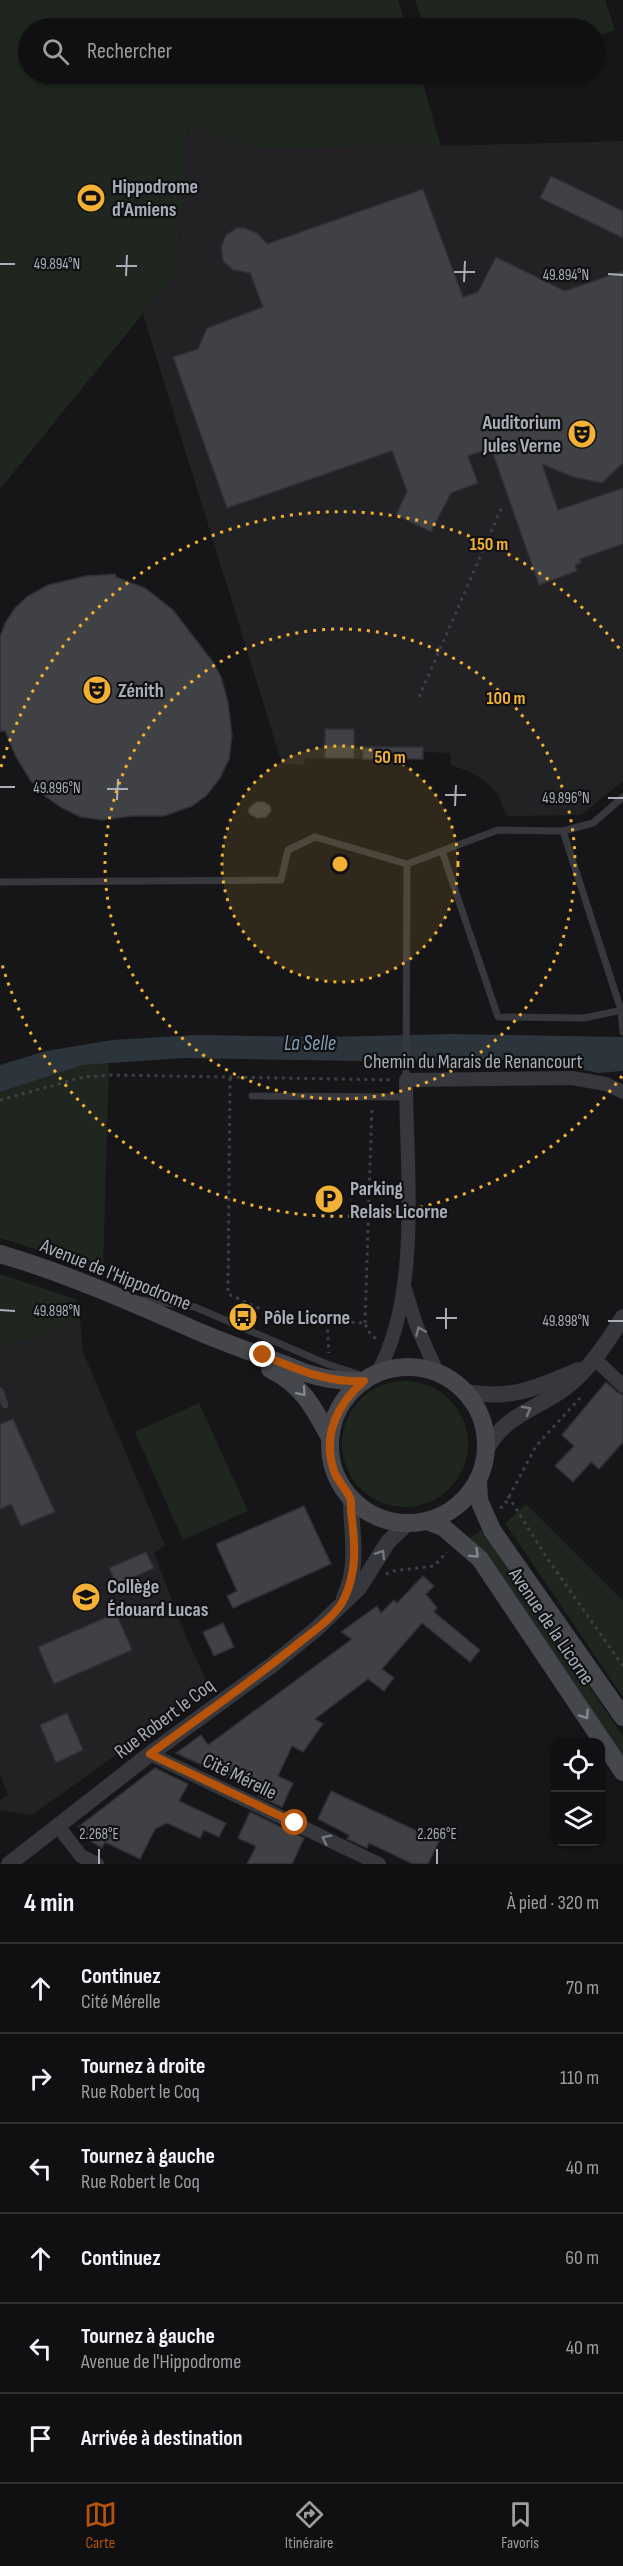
<!DOCTYPE html>
<html lang="fr">
<meta charset="utf-8">
<style>
:root{--surface:#101012;--page:#19191b;--text:#f1f3f6;--muted:#9c9d9f;--line:#303032;--accent:#b45309}
body{margin:0;font-family:"Sofia Sans Condensed",sans-serif;background:var(--page);color:var(--text)}
.controls{position:absolute;right:18px;bottom:18px;display:grid;overflow:hidden;border-radius:12px;box-shadow:0 2px 4px #0004}
.controls button{width:54px;height:54px;display:grid;place-items:center;padding:0;border:0;border-bottom:2px solid var(--line);background:var(--surface);color:var(--text);font:30px sans-serif}
.stop{position:absolute;width:18px;height:18px;margin:-14px;border:4px solid #b45309;border-radius:50%;background:#fff}
.stop.end{background:#b45309;border-color:#fff;box-shadow:0 2px 6px #0008}
.list{margin:0;padding:0;list-style:none}
h2{display:flex;justify-content:space-between;align-items:center;height:78px;margin:0;padding:0 24px;font-size:26px}
h2 small{font-size:20px;font-weight:400;color:var(--muted)}
.list li{display:grid;grid-template-columns:39px 1fr auto;gap:18px;align-items:center;box-sizing:border-box;height:90px;padding:0 24px;border-top:2px solid var(--line)}
.list b{display:block;font-size:22px;white-space:nowrap}
.list p{margin:0;font-size:20px;white-space:nowrap;color:var(--muted)}
.list em{font-size:20px;font-style:normal;color:var(--muted)}
.icon{flex:none;width:33px;height:33px;fill:none;stroke:currentColor;stroke-width:2;stroke-linecap:round;stroke-linejoin:round}
.map{position:relative;flex:none;width:623px;height:1864px;overflow:hidden}
.search{position:absolute;background:var(--surface);box-shadow:0 2px 4px #0004;left:18px;right:18px;top:18px;height:66px;display:flex;align-items:center;gap:15px;box-sizing:border-box;padding:0 21px;border-radius:33px;color:var(--muted);font-size:22px}
.sheet{height:618px;background:var(--surface)}
nav{display:flex;justify-content:space-around;align-items:center;box-sizing:border-box;height:84px;border-top:2px solid var(--line);background:var(--surface);font-size:16px;color:var(--muted)}
nav a{display:grid;justify-items:center;gap:3px}
nav .on{color:var(--accent)}
.map>svg:first-child{display:block}
.built{fill:#222225}
.green{fill:#1e261f}
.water{fill:#2c353c}
.building{fill:#404145;stroke:#303034;stroke-width:1.5}
.lines{fill:none;stroke-linecap:round;stroke-linejoin:round}
.path{stroke:#3d3f44;stroke-width:3;stroke-dasharray:3 4.5;stroke-linecap:butt}
.service{stroke:#37383d;stroke-width:7}
.minor{stroke:#37383d;stroke-width:14}
.tertiary{stroke:#37383d;stroke-width:16}
.secondary{stroke:#45474d;stroke-width:18}
.oneway{stroke:#757881}
.oneway2{stroke:#858993}
.route{stroke:#b45309;stroke-width:8}
.ticks{fill:none;stroke:#a8adb8;stroke-width:2}
.ring{fill:none;stroke:#f2b134;stroke-width:3;stroke-dasharray:3 6}
.labels{text-anchor:middle;stroke-width:4.5;stroke-linejoin:round;paint-order:stroke}
.poi-label{font-size:20px;font-weight:bold;fill:#a8adb8;stroke:#111113;text-anchor:start}
.street-label{font-size:20px;fill:#a8adb8;stroke:#111113}
.water-label{font-size:21px;font-style:italic;fill:#7f9bb3;stroke:#111113}
.ticks-label{font-size:15px;text-anchor:middle;fill:#a8adb8;stroke:#111113;stroke-width:4.5;stroke-linejoin:round;paint-order:stroke}
.centre{fill:#f2b134;stroke:#111113;stroke-width:3}
.ring-label{font-size:18px;text-anchor:middle;font-weight:bold;fill:#f2b134;stroke:#111113;stroke-width:4.5;stroke-linejoin:round;paint-order:stroke}
</style>
<div class="map">
<svg width="623" height="1864" viewBox="0 0 623 1864">
<rect width="100%" height="100%" fill="#161618"/>
<g class="built">
<polygon points="188,124 251,147 441,146 623,141 623,781 581,815 507,816 498,795 487,783 473,773 451,765 450,753 423,752 363,759 305,758 304,765 282,764 143,314 177,272"/>
<polygon points="80,1317 83,1352 165,1545 154,1553 188,1642 210,1688 32,1815 0,1810 0,1800 8,1795 0,1775 0,1344 27,1341"/>
</g>
<g class="green">
<polygon points="0,0 398,0 407,28 28,28 28,74 420,74 441,146 251,147 188,124 177,272 0,489"/>
<polygon points="415,0 605,0 615,30 595,37 594,28 424,28"/>
<polygon points="109,1063 103,1271 0,1238 0,1092 83,1065"/>
<polygon points="0,1274 75,1299 80,1317 27,1341 0,1344"/>
<circle cx="405" cy="1444" r="63"/>
<polygon points="199,1403 248,1511 183,1540 135,1432"/>
<polygon points="526,1504 623,1601 623,1697 505,1523"/>
<polygon points="481,1530 623,1736 623,1757 488,1559 470,1538"/>
</g>
<polygon class="water" points="450,1034 623,1037 623,1071 598,1073 539,1059 423,1062 183,1058 83,1065 0,1092 0,1065 46,1051 112,1040 195,1035 329,1037"/>
<g class="building">
<polygon points="551,176 623,211 623,238 540,198"/>
<polygon points="423,189 463,297 478,292 496,257 565,291 623,271 623,463 602,483 573,477 542,464 558,510 623,488 623,544 580,559 581,563 575,565 577,571 539,585 491,448 468,456 478,483 451,493 431,532 396,515 407,491 392,451 227,508 173,357 198,349 207,328 263,307 250,273 233,270 223,261 221,248 226,235 237,228 244,228 257,233 267,244"/>
<polygon points="115,574 116,577 145,588 173,610 213,662 221,677 228,702 232,736 229,759 220,778 206,796 192,806 164,816 133,816 101,820 81,817 62,808 45,796 31,781 16,757 5,731 0,731 0,637 5,623 15,608 28,596 48,585 86,576"/>
<rect x="325" y="729" width="29" height="29"/>
<rect x="363" y="747" width="60" height="12"/>
<polygon points="257,802 264,802 270,806 271,811 266,817 257,818 250,814 248,811 250,807"/>
<polygon points="606,1382 617,1392 623,1395 623,1442 599,1469 591,1462 573,1482 555,1466 574,1446 562,1435"/>
<polygon points="13,1419 55,1512 21,1526 11,1504 0,1509 0,1424"/>
<polygon points="304,1506 331,1564 233,1608 227,1596 237,1591 216,1544"/>
<polygon points="146,1552 154,1568 117,1585 109,1568"/>
<polygon points="423,1576 434,1586 426,1594 437,1608 434,1612 480,1650 470,1662 422,1623 382,1669 394,1678 384,1691 368,1679 315,1719 323,1724 303,1752 292,1746 278,1776 293,1783 282,1807 258,1796 260,1792 176,1753 201,1735 208,1745 352,1639 341,1632 377,1606 381,1613 394,1600 397,1603"/>
<polygon points="116,1613 132,1650 54,1684 38,1647"/>
<polygon points="223,1623 234,1647 214,1656 203,1632"/>
<polygon points="67,1713 83,1750 56,1763 40,1725"/>
<polygon points="155,1768 188,1784 179,1801 226,1823 219,1837 204,1830 200,1838 167,1823 155,1829 140,1859 105,1842 102,1848 92,1842 78,1827"/>
<polygon points="331,1791 439,1841 428,1864 413,1864 369,1843 367,1848 347,1839 349,1835 318,1819"/>
<polygon points="250,1812 304,1838 292,1864 247,1864 256,1846 238,1838"/>
</g>
<g class="lines">
<g class="path">
<polyline points="419,697 501,509"/>
<polyline points="230,1078 228,1294 283,1319 365,1323 368,1331 378,1341"/>
<polyline points="0,1100 84,1077 112,1075 394,1080"/>
<polyline points="327,1322 329,1353"/>
<polyline points="365,1323 372,1106"/>
<polyline points="508,1496 547,1558 623,1666"/>
<polyline points="500,1508 504,1506 536,1446 580,1398"/>
<polyline points="386,1574 393,1571 434,1566 447,1552"/>
</g>
<g class="service">
<polyline points="563,831 593,823 623,797"/>
<polyline points="442,851 498,1017 584,1018 623,1010"/>
<polyline points="0,882 281,880 288,850 315,837 407,864 498,830 563,831 621,1010 623,1032"/>
<polyline points="406,1080 407,864"/>
<polyline points="252,1096 406,1097"/>
<polyline points="143,1300 195,1307 327,1364 358,1374"/>
<polyline points="0,1391 5,1405"/>
</g>
<g class="minor">
<polyline points="405,1289 417,1327 438,1374"/>
<polyline points="595,1359 623,1386"/>
<path d="M376 1375C422 1297 406 1169 406 1080L572 1078 606 1084 623 1092"/>
<polyline points="150,1754 379,1864"/>
<polyline points="58,1826 81,1856 97,1864"/>
</g>
<g class="tertiary">
<path d="M463 1391C512 1401 535 1388 579 1370"/>
<path d="M486 1450C507 1413 534 1411 565 1388 589 1370 607 1343 623 1317"/>
<path d="M344 1598C360 1563 351 1535 351 1499"/>
<polyline points="9,1864 150,1754 272,1665 315,1630 359,1588 388,1542 408,1523"/>
</g>
<g class="secondary">
<path d="M0 1254C65 1273 126 1300 188 1327 225 1344 265 1356 303 1372 323 1379 342 1382 364 1381"/>
<circle cx="408" cy="1445" r="78"/>
<path d="M270 1369C303 1386 313 1406 330 1438"/>
<polyline points="478,1479 479,1500 492,1530 623,1717"/>
<polyline points="427,1521 443,1527 480,1559 623,1772"/>
</g>
</g>
<defs><path id="oneway-chevron" d="M-2-3.5L2.5 0L-2 3.5" fill="none" stroke-width="1.6" stroke-linecap="round" stroke-linejoin="round" transform="scale(1.5)"/></defs>
<g class="oneway">
<use href="#oneway-chevron" transform="translate(420 1331) rotate(-113)"/>
<use href="#oneway-chevron" transform="translate(527 1410) rotate(-29)"/>
<use href="#oneway-chevron" transform="translate(381 1554) rotate(-59)"/>
<use href="#oneway-chevron" transform="translate(326 1839) rotate(-154)"/>
</g>
<g class="oneway2">
<use href="#oneway-chevron" transform="translate(302 1392) rotate(49)"/>
<use href="#oneway-chevron" transform="translate(475 1554) rotate(44)"/>
<use href="#oneway-chevron" transform="translate(585 1715) rotate(56)"/>
</g>
<g class="lines">
<path class="route" d="M263 1355C296 1369 327 1383 364 1381 337 1404 322 1436 334 1471 337 1481 346 1488 350 1498 352 1502 351 1507 351 1511 355 1542 358 1572 343 1601 335 1616 314 1631 300 1642 252 1681 200 1717 150 1754L295 1823"/>
</g>
<path class="ticks" d="M0 264H15M116 266H137M454 272H475M608 274 623 275M126 276 127 255M464 282 465 261M0 787H15M107 789H128M445 795H466M608 798H623M117 800 118 779M455 806 456 785M0 1310 15 1311M436 1318H457M608 1321H623M446 1329V1308M99 1864V1849M437 1864V1849"/>
<circle cx="340" cy="864" r="118" fill="#f2b134" fill-opacity=".12"/>
<g class="ring">
<circle cx="340" cy="864" r="118"/>
<circle cx="340" cy="864" r="235"/>
<path d="M622 1076A353 353 0 0 1 1 961M1 767A353 353 0 0 1 622 652"/>
</g>
<defs>
<g id="stadium-disc" transform="scale(1.5)"><circle r="9.5" fill="#f2b134" stroke="#111113"/><path d="M0-5a6.5 5 0 1 0 0 10a6.5 5 0 1 0 0-10ZM-3.5-1.8h7v3.6h-7Z" fill="#111"/></g>
<g id="theatre-disc" transform="scale(1.5)"><circle r="9.5" fill="#f2b134" stroke="#111113"/><path d="M-5-5.5Q0-4 5-5.5V0Q5 5 0 6Q-5 5-5 0ZM-3.3-2.5H-1v1.5H-3.3ZM1-2.5H3.3v1.5H1ZM-2.8 1Q0 5.5 2.8 1Z" fill="#111"/></g>
<g id="parking-disc" transform="scale(1.5)"><circle r="9.5" fill="#f2b134" stroke="#111113"/><path d="M-3.5-5.5H1a3.5 3.5 0 0 1 0 7H-1V5.5H-3.5ZM-1-3.4V-.6H.8a1.4 1.4 0 0 0 0-2.8Z" fill="#111"/></g>
<g id="bus-disc" transform="scale(1.5)"><circle r="9.5" fill="#f2b134" stroke="#111113"/><path d="M-5-6H5V4H4V6H2V4H-2V6H-4V4H-5ZM-3.5-4V0h7V-4ZM-3.5 1.2v1.5H-2V1.2ZM2 1.2v1.5H3.5V1.2Z" fill="#111"/></g>
<g id="school-disc" transform="scale(1.5)"><circle r="9.5" fill="#f2b134" stroke="#111113"/><path d="M0-5L7-2L0 1L-7-2ZM-4 1L0 2.5L4 1V4Q0 6-4 4Z" fill="#111"/></g>
</defs>
<g fill-rule="evenodd">
<use href="#stadium-disc" x="91" y="198"/>
<use href="#theatre-disc" x="582" y="434"/>
<use href="#theatre-disc" x="97" y="690"/>
<use href="#parking-disc" x="329" y="1199"/>
<use href="#bus-disc" x="243" y="1317"/>
<use href="#school-disc" x="86" y="1597"/>
</g>
<g class="labels">
<g class="poi-label">
<text x="112" y="193">Hippodrome<tspan x="112" dy="23">d'Amiens</tspan></text>
<text x="561" y="429" text-anchor="end">Auditorium<tspan x="561" dy="23">Jules Verne</tspan></text>
<text x="118" y="697">Zénith</text>
<text x="350" y="1195">Parking<tspan x="350" dy="23">Relais Licorne</tspan></text>
<text x="264" y="1324">Pôle Licorne</text>
<text x="107" y="1593">Collège<tspan x="107" dy="23">Édouard Lucas</tspan></text>
</g>
<g class="street-label">
<text x="473" y="1068">Chemin du Marais de Renancourt</text>
<text transform="translate(116 1274) rotate(22)" y="7">Avenue de l'Hippodrome</text>
<text transform="translate(552 1626) rotate(56)" y="7">Avenue de la Licorne</text>
<text transform="translate(164 1718) rotate(-37)" y="7">Rue Robert le Coq</text>
<text transform="translate(240 1776) rotate(26)" y="7">Cité Mérelle</text>
</g>
<g class="water-label">
<text x="310" y="1050">La Selle</text>
</g>
</g>
<g class="ticks-label">
<text x="57" y="269">49.894°N</text>
<text x="566" y="280">49.894°N</text>
<text x="57" y="793">49.896°N</text>
<text x="566" y="803">49.896°N</text>
<text x="57" y="1316">49.898°N</text>
<text x="566" y="1326">49.898°N</text>
<text x="99" y="1839">2.268°E</text>
<text x="437" y="1839">2.266°E</text>
</g>
<circle cx="340" cy="864" r="9" class="centre"/>
<g class="ring-label">
<text x="489" y="550">150 m</text>
<text x="506" y="704">100 m</text>
<text x="390" y="763">50 m</text>
</g>
</svg>
<div class="controls">
<button><svg class="icon" aria-label="locate" viewBox="0 0 24 24"><circle cx="12" cy="12" r="6"/><path d="M12 2v4M12 18v4M2 12h4M18 12h4"/></svg></button>
<button><svg class="icon" aria-label="layers" viewBox="0 0 24 24"><path d="M12 4l9 5-9 5-9-5zM3 14l9 5 9-5"/></svg></button>
</div>
<div class="stop" style="left:295px;top:1823px"></div>
<div class="stop end" style="left:263px;top:1355px"></div>
<div class="search"><svg class="icon" aria-label="search" viewBox="0 0 24 24"><circle cx="10" cy="10" r="6"/><path d="M15 15l6 6"/></svg>Rechercher</div>
</div>
<section class="sheet">
<h2>4 min<small>À pied · 320 m</small></h2>
<ul class="list">
<li><svg class="icon" aria-label="ahead" viewBox="0 0 24 24"><path d="M12 20V5M6 11l6-6 6 6"/></svg><div><b>Continuez</b><p>Cité Mérelle</p></div><em>70 m</em></li>
<li><svg class="icon" aria-label="right" viewBox="0 0 24 24"><path d="M7 20v-9h11M14 6l5 5-5 5"/></svg><div><b>Tournez à droite</b><p>Rue Robert le Coq</p></div><em>110 m</em></li>
<li><svg class="icon" aria-label="left" viewBox="0 0 24 24"><path d="M17 20v-9H6M10 6l-5 5 5 5"/></svg><div><b>Tournez à gauche</b><p>Rue Robert le Coq</p></div><em>40 m</em></li>
<li><svg class="icon" aria-label="ahead" viewBox="0 0 24 24"><path d="M12 20V5M6 11l6-6 6 6"/></svg><div><b>Continuez</b></div><em>60 m</em></li>
<li><svg class="icon" aria-label="left" viewBox="0 0 24 24"><path d="M17 20v-9H6M10 6l-5 5 5 5"/></svg><div><b>Tournez à gauche</b><p>Avenue de l'Hippodrome</p></div><em>40 m</em></li>
<li><svg class="icon" aria-label="arrive" viewBox="0 0 24 24"><path d="M6 21V4h12l-3 4 3 4H6"/></svg><div><b>Arrivée à destination</b></div></li>
</ul>
</section>
<nav>
<a class="on"><svg class="icon" aria-label="map" viewBox="0 0 24 24"><path d="M3 6l6-2 6 2 6-2v14l-6 2-6-2-6 2zM9 4v14M15 6v14"/></svg>Carte</a>
<a><svg class="icon" aria-label="directions" viewBox="0 0 24 24"><path d="M12 3l9 9-9 9-9-9zM9 14v-3h6M13 9l2 2-2 2"/></svg>Itinéraire</a>
<a><svg class="icon" aria-label="saved" viewBox="0 0 24 24"><path d="M7 4h10v16l-5-4-5 4z"/></svg>Favoris</a>
</nav>
